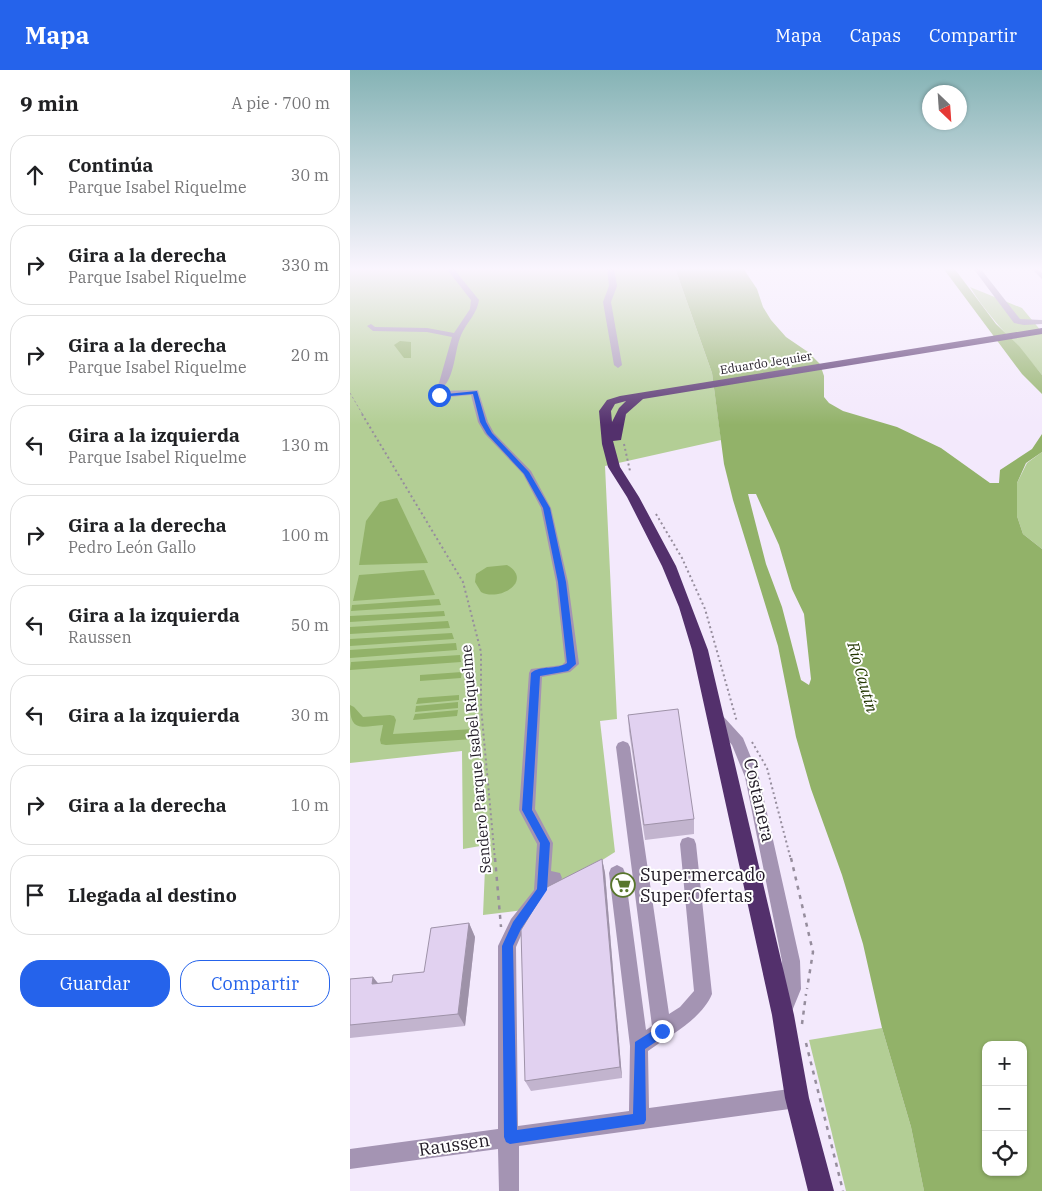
<!DOCTYPE html>
<html lang="es">
<meta charset="utf-8">
<style>
:root{--surface:#fff;--page:#f6f6f6;--text:#202124;--muted:#757577;--line:#e0e0e0;--accent:#2563eb}
body{margin:0;font-family:"IBM Plex Serif",serif;background:var(--page);color:var(--text)}
.controls{position:absolute;right:15px;bottom:15px;display:grid;overflow:hidden;border-radius:10px;box-shadow:0 1px 4px #0004}
.controls button{width:45px;height:45px;display:grid;place-items:center;padding:0;border:0;border-bottom:1px solid var(--line);background:var(--surface);color:var(--text);font:25px sans-serif}
.compass{position:absolute;left:572px;top:15px;width:45px;height:45px;border-radius:50%;background:var(--surface);box-shadow:0 1px 4px #0004;rotate:155deg}
.stop{position:absolute;width:15px;height:15px;margin:-11px;border:4px solid #2563eb;border-radius:50%;background:#fff}
.stop.end{background:#2563eb;border-color:#fff;box-shadow:0 1px 5px #0008}
.list{margin:0;padding:0;list-style:none}
h2{display:flex;justify-content:space-between;align-items:center;height:65px;margin:0;padding:0 20px;font-size:21px}
h2 small{font-size:16px;font-weight:400;color:var(--muted)}
.list li{display:grid;grid-template-columns:32px 1fr auto;gap:15px;align-items:center;box-sizing:border-box;height:80px;margin:0 10px 10px;padding:0 10px;border:1px solid var(--line);border-radius:20px}
.list b{display:block;font-size:19px;white-space:nowrap}
.list p{margin:0;font-size:16px;white-space:nowrap;color:var(--muted)}
.list em{font-size:16px;font-style:normal;color:var(--muted)}
.actions{display:flex;gap:10px;padding:15px 20px}
.actions a{flex:1;padding:11px 0;border:1px solid var(--accent);border-radius:20px;text-align:center;font-size:18px;color:var(--accent)}
.actions .main{background:var(--accent);color:#fff}
.icon{flex:none;width:28px;height:28px;fill:none;stroke:currentColor;stroke-width:2;stroke-linecap:round;stroke-linejoin:round}
.map{position:relative;flex:none;width:692px;height:1121px;overflow:hidden}
header{display:flex;align-items:center;gap:30px;box-sizing:border-box;height:70px;padding:0 25px;background:var(--accent);color:#fff}
header strong{font-size:24px}
nav{display:flex;gap:28px;margin-inline-start:auto;font-size:18px}
main{display:flex}
aside{flex:1;background:var(--surface)}
.map>svg:first-child{display:block}
.green{fill:#b3ce95}
.water{fill:#92b269;fill-rule:evenodd}
.lines{fill:none;stroke-linecap:round;stroke-linejoin:round}
.canal{fill:#92b269;fill-rule:evenodd}
.path-far2{stroke:#968d9d;stroke-width:1;stroke-dasharray:2 2.5;stroke-linecap:butt}
.path-far1{stroke:#968d9d;stroke-width:2;stroke-dasharray:2 3;stroke-linecap:butt}
.path{stroke:#968d9d;stroke-width:2.5;stroke-dasharray:4 5.5;stroke-linecap:butt}
.minor{fill:#a494b3;fill-rule:evenodd}
.highway{fill:#53306c;fill-rule:evenodd}
.wall{fill:#c2b4ce}
.shaded-wall{fill:#9e92a8}
.building{fill:#e1d1f0;stroke:#9e92a8}
.route{fill:#2563eb}
.labels{text-anchor:middle;stroke-width:4;stroke-linejoin:round;paint-order:stroke}
.far-street-label{font-size:12px;fill:#211b26;stroke:#fff}
.street-label{font-size:15px;fill:#211b26;stroke:#fff}
.water-label{font-size:16px;font-style:italic;fill:#223600;stroke:#fff}
.near-street-label{font-size:18px;fill:#211b26;stroke:#fff}
.near-poi-label{font-size:18px;fill:#211b26;stroke:#fff;text-anchor:start}
</style>
<header>
<strong>Mapa</strong>
<nav><a>Mapa</a><a>Capas</a><a>Compartir</a></nav>
</header>
<main>
<aside>
<h2>9 min<small>A pie · 700 m</small></h2>
<ul class="list">
<li><svg class="icon" aria-label="ahead" viewBox="0 0 24 24"><path d="M12 20V5M6 11l6-6 6 6"/></svg><div><b>Continúa</b><p>Parque Isabel Riquelme</p></div><em>30 m</em></li>
<li><svg class="icon" aria-label="right" viewBox="0 0 24 24"><path d="M7 20v-9h11M14 6l5 5-5 5"/></svg><div><b>Gira a la derecha</b><p>Parque Isabel Riquelme</p></div><em>330 m</em></li>
<li><svg class="icon" aria-label="right" viewBox="0 0 24 24"><path d="M7 20v-9h11M14 6l5 5-5 5"/></svg><div><b>Gira a la derecha</b><p>Parque Isabel Riquelme</p></div><em>20 m</em></li>
<li><svg class="icon" aria-label="left" viewBox="0 0 24 24"><path d="M17 20v-9H6M10 6l-5 5 5 5"/></svg><div><b>Gira a la izquierda</b><p>Parque Isabel Riquelme</p></div><em>130 m</em></li>
<li><svg class="icon" aria-label="right" viewBox="0 0 24 24"><path d="M7 20v-9h11M14 6l5 5-5 5"/></svg><div><b>Gira a la derecha</b><p>Pedro León Gallo</p></div><em>100 m</em></li>
<li><svg class="icon" aria-label="left" viewBox="0 0 24 24"><path d="M17 20v-9H6M10 6l-5 5 5 5"/></svg><div><b>Gira a la izquierda</b><p>Raussen</p></div><em>50 m</em></li>
<li><svg class="icon" aria-label="left" viewBox="0 0 24 24"><path d="M17 20v-9H6M10 6l-5 5 5 5"/></svg><div><b>Gira a la izquierda</b></div><em>30 m</em></li>
<li><svg class="icon" aria-label="right" viewBox="0 0 24 24"><path d="M7 20v-9h11M14 6l5 5-5 5"/></svg><div><b>Gira a la derecha</b></div><em>10 m</em></li>
<li><svg class="icon" aria-label="arrive" viewBox="0 0 24 24"><path d="M6 21V4h12l-3 4 3 4H6"/></svg><div><b>Llegada al destino</b></div></li>
</ul>
<div class="actions"><a class="main">Guardar</a><a>Compartir</a></div>
</aside>
<div class="map">
<svg width="692" height="1121" viewBox="0 0 692 1121">
<rect width="100%" height="100%" fill="#f3e9fc"/>
<g class="green">
<polygon points="0,198 325,198 362,303 371,370 255,396 267,649 250,651 265,782 197,825 189,838 133,845 136,775 113,779 112,681 0,693"/>
<path d="M620 217 672 238 692 262V305C668 275 640 250 620 217Z"/>
<polygon points="692,382 692,479 673,464 667,446 667,413 677,393"/>
<polygon points="532,958 561,1057 574,1121 496,1121 459,970"/>
</g>
<g class="water">
<path d="M325 198H393L407 219 413 237 421 250 436 267 458 282 470 294 474 306V327L479 333 493 341 547 357 591 378 640 413H649L650 400 682 379 692 364V382L676 393 667 413V446L673 464 692 479V1121H574L561 1057 532 958 513 874 492 805 461 719 446 667 428 576 383 430 374 394 362 303ZM398 424H406L429 475 442 519 454 544 461 609 459 615 451 610 432 537 416 494ZM636 975H673V1102H636Z"/>
<polygon points="593,198 604,198 646,254 669,276 692,305 692,324 672,304"/>
<polygon points="50,271 61,272 61,288 54,288 44,275"/>
<polygon points="47,428 78,493 9,495 16,451 30,432"/>
<path d="M157 495C184 511 149 532 131 522L125 512 126 504 137 497Z"/>
<polygon points="74,500 85,525 3,531 9,505"/>
<polygon points="89,529 91,535 1,541 2,535"/>
<polygon points="94,541 95,546 0,552 0,546"/>
<polygon points="98,551 100,558 0,564 0,557"/>
<polygon points="102,563 104,569 0,576 0,569"/>
<polygon points="106,573 107,580 0,588 0,580"/>
<polygon points="110,585 111,592 0,600 1,592"/>
<polygon points="112,602 111,608 70,611 70,605"/>
<polygon points="109,625 109,630 66,634 68,628"/>
<polygon points="108,632 108,638 65,642 66,636"/>
<polygon points="108,640 107,646 63,650 65,644"/>
</g>
<g class="lines">
<path class="canal" d="M0 635 4 637 13 647 40 645 44 646 46 650 43 664 123 659 127 660 129 664 127 668 123 669 36 675 31 674 30 670 33 655C11 657 0 662 0 635Z"/>
<polyline class="path-far2" points="0,323 13,345"/>
<g class="path-far1">
<polyline points="12,344 113,512 131,582 131,637 145,790"/>
<polyline points="274,374 280,401"/>
<polyline points="306,444 332,488 355,539 387,652"/>
<polyline points="402,672 417,698 441,790"/>
</g>
<g class="path">
<polyline points="145,788 151,857"/>
<polyline points="441,788 463,882 457,919"/>
<polyline points="452,954 456,924"/>
<polyline points="456,973 493,1121"/>
</g>
<g class="minor">
<path d="M96 198H103L129 230C127 243 119 250 113 261 103 279 107 308 89 321L128 320 138 352 144 363 181 401 201 438 218 512 229 594 220 602 192 607 185 739 203 773 201 801 210 803 212 808 173 861 166 877 168 1056 279 1041 280 976 259 803 261 798 267 795 273 798 275 803 296 960 302 956 266 677 268 673 273 671 278 673 280 677 319 944 330 937 344 921 330 774 332 769 338 767 344 769 346 774 362 924C351 950 320 965 298 981L299 1038 447 1018 454 1021 457 1028 454 1035 447 1038 169 1076V1121H149L148 1079 0 1099V1079L148 1059V876L161 849 184 820 187 774 169 740 179 603 181 599 212 595 215 592 206 512 191 438 173 404 135 364 128 352 121 325 89 328 79 321 89 313 102 267 77 262 23 261 17 256 21 254 25 257 77 258 104 263 120 239 121 230Z"/>
<polygon points="257,198 264,198 267,216 261,232 272,295 268,298 264,295 253,232 259,216"/>
<polygon points="623,198 630,198 670,249 692,250 692,254 674,255 664,253"/>
<polygon points="681,198 688,198 692,203 692,209"/>
<polygon points="367,643 372,645 393,668 409,707 450,891 451,919 440,946 434,949 428,946 425,940 433,919 432,891 395,707 382,675 360,649 362,645"/>
</g>
<path class="highway" d="M692 258V264L293 329 276 344 271 370 263 371 270 397 289 427 326 496 358 580 444 945 459 1028 484 1121H458L435 1028 422 945 342 580 329 537 312 496 277 427 258 397 252 374 249 341 257 330 270 326ZM276 331 269 338 262 352 261 341 265 334Z"/>
</g>
<g class="wall">
<polygon points="278,645 344,749 344,764 295,770 279,661"/>
<polygon points="252,789 255,803 272,1008 181,1021 175,1011"/>
<polygon points="119,853 125,867 115,956 0,968 0,909 23,907 28,913 42,912 74,902"/>
</g>
<g class="shaded-wall">
<polygon points="252,789 255,803 272,1008 270,997"/>
<polygon points="119,853 125,867 115,956 108,944"/>
<polygon points="23,907 32,919 22,914"/>
</g>
<g class="building">
<polygon points="328,639 344,749 294,755 278,645"/>
<polygon points="252,789 270,997 175,1011 171,860 197,817"/>
<polygon points="119,853 108,944 0,955 0,909 23,907 22,914 42,912 43,905 74,902 81,858"/>
</g>
<linearGradient id="sky" x2="0" y2="1"><stop stop-color="#85b3b5"/><stop offset="0.56" stop-color="#faf5fe"/><stop offset="1" stop-color="#faf5fe" stop-opacity="0"/></linearGradient>
<rect width="692" height="355" fill="url(#sky)"/>
<path class="route" d="M127 321 136 352 142 363 179 402 200 438 216 512 226 594 218 601 190 606 182 740 200 773 197 820 171 859 163 876 167 1060 283 1044 285 972 312 955 316 957 318 961 316 965 295 979 296 1050 294 1054 160 1074 156 1072 154 1067 152 876 163 852 187 819 190 773 172 740 181 603C190 595 207 600 217 593L208 512 193 438 174 404 137 364 130 352 123 324 89 327 86 325Z"/>
<defs>
<g id="supermarket-ring" transform="scale(1.25)"><circle r="9.5" fill="#fff" stroke="#58762c" stroke-width="1.5"/><path d="M-6-5.5h2.5l.6 2H6L4.5 2H-2.5L-4.4-4H-6ZM-1.5 3.2a1.3 1.3 0 1 0 .1 0ZM3 3.2a1.3 1.3 0 1 0 .1 0Z" fill="#58762c"/></g>
</defs>
<g fill-rule="evenodd">
<use href="#supermarket-ring" x="273" y="815"/>
</g>
<g class="labels">
<g class="far-street-label">
<text transform="translate(416 293) rotate(-9)" y="4">Eduardo Jequier</text>
</g>
<g class="street-label">
<text transform="translate(126 689) rotate(-95)" y="5">Sendero Parque Isabel Riquelme</text>
</g>
<g class="water-label">
<text transform="translate(513 607) rotate(74)" y="6">Río Cautín</text>
</g>
<g class="near-street-label">
<text transform="translate(409 730) rotate(77)" y="6">Costanera</text>
<text transform="translate(104 1075) rotate(-8)" y="6">Raussen</text>
</g>
<g class="near-poi-label">
<text x="290" y="811">Supermercado<tspan x="290" dy="21">SuperOfertas</tspan></text>
</g>
</g>
</svg>
<div class="controls">
<button>+</button>
<button>−</button>
<button><svg class="icon" aria-label="locate" viewBox="0 0 24 24"><circle cx="12" cy="12" r="6"/><path d="M12 2v4M12 18v4M2 12h4M18 12h4"/></svg></button>
</div>
<svg class="compass" viewBox="-18 -18 36 36"><path d="M0-13l5 13h-10z" fill="#e53935"/><path d="M0 13l5-13h-10z" fill="#757577"/></svg>
<div class="stop" style="left:89px;top:325px"></div>
<div class="stop end" style="left:312px;top:961px"></div>
</div>
</main>
